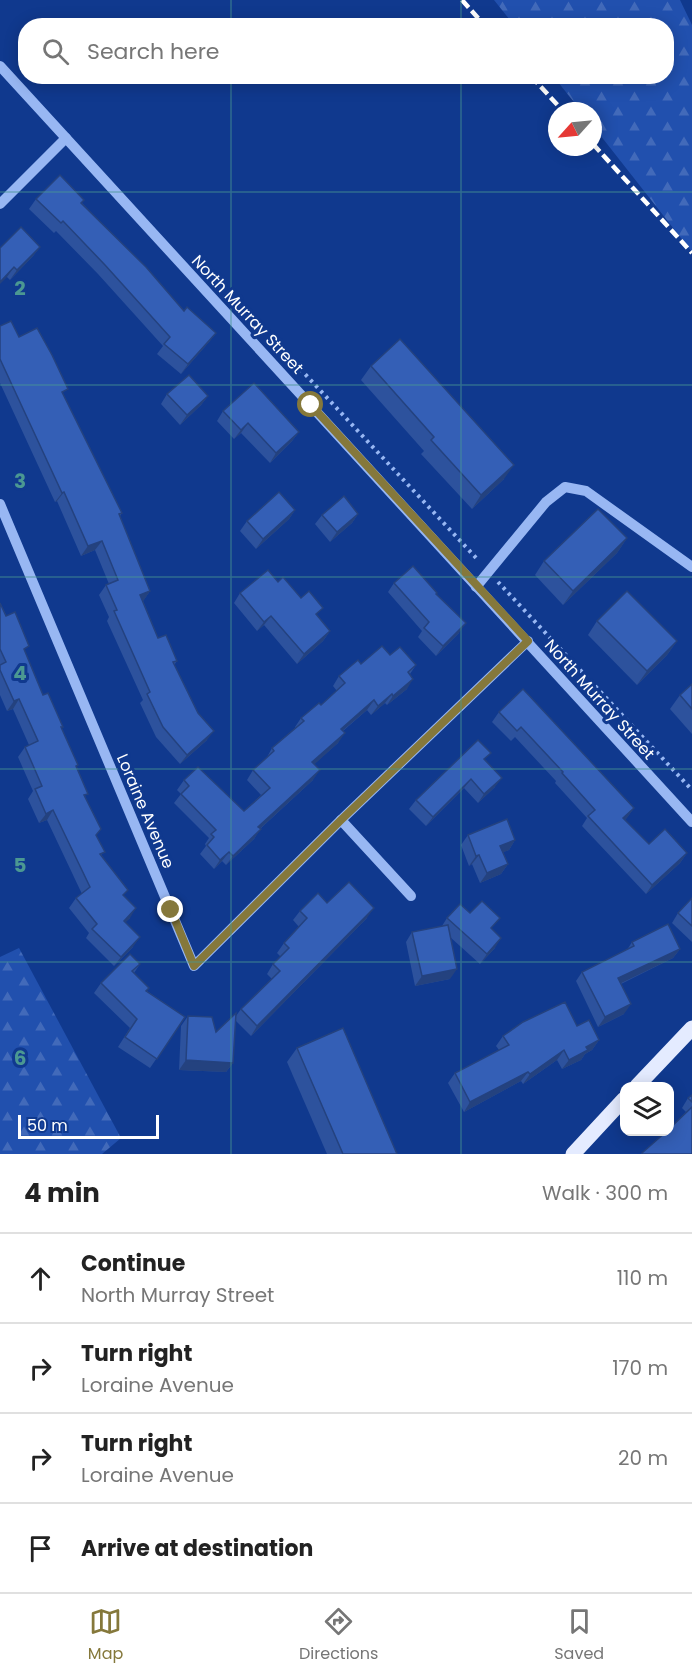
<!DOCTYPE html>
<meta charset="utf-8">
<style>
:root{--surface:#fff;--page:#f2f2f2;--text:#222;--muted:#767676;--line:#e0e0e0;--accent:#85783b}
body{margin:0;font-family:Poppins,sans-serif;background:var(--page);color:var(--text)}
.controls{position:absolute;right:18px;bottom:18px;display:grid;overflow:hidden;border-radius:12px;box-shadow:0 3px 15px #0003}
.controls button{width:54px;height:54px;display:grid;place-items:center;padding:0;border:0;border-bottom:2px solid var(--line);background:var(--surface);color:var(--text);font:30px sans-serif}
.compass{position:absolute;left:548px;top:102px;width:54px;height:54px;border-radius:50%;background:var(--surface);box-shadow:0 3px 15px #0003;rotate:243deg}
.scale{position:absolute;left:18px;bottom:15px;width:141px;box-sizing:border-box;padding-left:6px;border:3px solid #fff;border-top:0;font-size:16px;line-height:21px;white-space:nowrap;color:#fff;-webkit-text-stroke:4px #10398e;paint-order:stroke}
.stop{position:absolute;width:18px;height:18px;margin:-14px;border:4px solid #85783b;border-radius:50%;background:#fff}
.stop.end{background:#85783b;border-color:#fff;box-shadow:0 2px 6px #0008}
.list{margin:0;padding:0;list-style:none}
h2{display:flex;justify-content:space-between;align-items:center;height:78px;margin:0;padding:0 24px;font-size:26px}
h2 small{font-size:20px;font-weight:400;color:var(--muted)}
.list li{display:grid;grid-template-columns:39px 1fr auto;gap:18px;align-items:center;box-sizing:border-box;height:90px;padding:0 24px;border-top:2px solid var(--line)}
.list b{display:block;font-size:22px;white-space:nowrap}
.list p{margin:0;font-size:20px;white-space:nowrap;color:var(--muted)}
.list em{font-size:20px;font-style:normal;color:var(--muted)}
.icon{flex:none;width:33px;height:33px;fill:none;stroke:currentColor;stroke-width:2;stroke-linecap:round;stroke-linejoin:round}
.map{position:relative;flex:none;width:692px;height:1154px;overflow:hidden}
.search{position:absolute;background:var(--surface);box-shadow:0 3px 15px #0003;left:18px;right:18px;top:18px;height:66px;display:flex;align-items:center;gap:15px;box-sizing:border-box;padding:0 21px;border-radius:24px;color:var(--muted);font-size:22px}
.sheet{height:438px;background:var(--surface)}
nav{display:flex;justify-content:space-around;align-items:center;box-sizing:border-box;height:84px;border-top:2px solid var(--line);background:var(--surface);font-size:16px;color:var(--muted)}
nav a{display:grid;justify-items:center;gap:3px}
nav .on{color:var(--accent)}
.map>svg:first-child{display:block}
.forest{fill:url(#forest-firs)}
.lines{fill:none;stroke-linecap:round;stroke-linejoin:round}
.path{stroke:#98b7f3;stroke-width:4;stroke-dasharray:3 4.5;stroke-linecap:butt}
.minor{stroke:#98b7f3;stroke-width:10}
.major{stroke:#e4ebff;stroke-width:15}
.rail{stroke:#fff;stroke-width:4.5;stroke-dasharray:10 4.5;stroke-linecap:butt}
.wall{fill:#2d529d}
.shaded-wall{fill:#24427f}
.building{fill:#345fb6;stroke:#24427f;stroke-width:1.5}
.route{stroke:#85783b;stroke-width:8}
.grid{fill:none;stroke:#4b9892;stroke-width:1.5;stroke-opacity:0.55}
.labels{text-anchor:middle;stroke-width:6;stroke-linejoin:round;paint-order:stroke}
.street-label{font-size:16px;fill:#fff;stroke:#10398e}
.grid-label{font-size:20px;text-anchor:middle;font-weight:bold;fill:#4b9892;stroke:#10398e;stroke-width:6;stroke-linejoin:round;paint-order:stroke}
</style>
<div class="map">
<svg width="692" height="1154" viewBox="0 0 692 1154">
<defs>
<pattern id="forest-firs" width="22" height="20" patternUnits="userSpaceOnUse" patternTransform="scale(1.5)"><rect width="22" height="20" fill="#2150ae"/><path d="M5 1l3.5 6h-7zM16 11l3.5 6h-7z" fill="#426aba"/></pattern>
</defs>
<rect width="100%" height="100%" fill="#10398e"/>
<g class="forest">
<polygon points="494,0 680,0 692,25 692,252 593,126 593,111 581,111 554,77 666,76 666,26 514,25"/>
<polygon points="19,948 121,1138 102,1154 0,1154 0,957"/>
</g>
<g class="lines">
<g class="path">
<polyline points="290,358 479,561"/>
<polyline points="498,582 692,790"/>
</g>
<g class="minor">
<polyline points="0,66 692,822"/>
<polyline points="0,204 66,138"/>
<polyline points="0,504 194,966 341,820 528,641"/>
<polyline points="476,587 546,502 565,487 586,491 692,567"/>
<polyline points="341,820 411,896"/>
</g>
<g class="major">
<polyline points="637,1086 692,1028"/>
<polyline points="573,1154 624,1099"/>
</g>
<g class="rail">
<polyline points="462,0 485,26"/>
<polyline points="531,76 563,111"/>
<polyline points="593,144 692,253"/>
</g>
</g>
<g class="wall">
<polygon points="36,199 82,203 184,311 216,333 209,342 181,374 157,354 163,346 98,274 56,231 54,233 29,209"/>
<polygon points="40,247 33,256 10,280 7,277 0,248"/>
<polygon points="0,326 19,337 63,395 122,513 120,516 150,591 143,601 158,638 177,661 174,665 207,740 180,764 156,737 140,703 143,700 107,621 109,617 99,595 106,585 109,584 95,550 81,556 57,501 55,502 0,383"/>
<polygon points="371,366 504,479 472,509 421,454 424,451 361,380"/>
<polygon points="167,394 208,396 201,405 180,425 161,404"/>
<polygon points="223,411 299,432 292,441 270,463 241,433 234,439 217,421"/>
<polygon points="295,510 289,519 256,549 240,531 247,521"/>
<polygon points="358,514 352,523 330,542 315,524 322,515"/>
<polygon points="627,538 617,553 563,605 535,575 544,561"/>
<polygon points="278,582 301,598 330,631 323,641 297,664 264,625 257,631 234,603 240,593"/>
<polygon points="394,583 436,594 459,633 436,656 418,637 422,631 388,592"/>
<polygon points="0,603 25,652 43,695 62,729 77,767 102,856 124,896 130,918 125,922 133,947 114,966 86,938 89,933 69,908 76,898 82,894 47,820 39,823 28,799 33,791 18,757 25,747 29,745 13,709 7,711 0,695"/>
<polygon points="597,621 677,641 667,655 637,685 588,635"/>
<polygon points="390,655 416,665 410,674 407,689 387,705 385,703 371,715 367,710 343,731 338,743 314,764 313,780 260,829 254,839 226,865 222,861 214,869 200,854 206,846 205,844 209,838 174,803 181,794 177,790 184,780 244,811 261,795 247,780 253,770 266,759 272,748 295,728 295,727 301,718 321,705 337,691 333,686 339,676 361,664"/>
<polygon points="692,684 692,734 670,709 680,695"/>
<polygon points="523,689 634,808 625,820 649,844 687,853 680,863 646,894 582,826 587,818 555,783 556,781 515,737 511,741 492,722 499,712"/>
<polygon points="486,760 495,787 478,803 464,788 426,826 409,809 416,800"/>
<polygon points="468,835 515,840 509,850 503,852 508,864 501,874 480,883 472,864 469,866 461,845"/>
<polygon points="692,898 692,942 672,923 678,913"/>
<polygon points="327,903 367,918 251,1036 235,1020 233,1063 226,1072 179,1070 181,1026 188,1016 216,1032 236,1016 241,1009 272,979 267,974 273,964 281,957 277,953 284,943 299,927 293,920 300,911"/>
<polygon points="470,913 495,948 480,964 450,937 450,979 415,986 406,942 412,932 442,926 447,918"/>
<polygon points="632,942 680,949 673,958 621,984 624,1014 598,1027 576,981 582,972 627,950"/>
<polygon points="140,964 134,973 147,991 185,1017 150,1068 118,1047 130,1028 94,993 101,983"/>
<polygon points="577,1026 599,1040 592,1050 585,1054 581,1060 562,1069 557,1060 523,1084 521,1081 464,1112 448,1083 455,1073 499,1050 496,1046 503,1036"/>
<polygon points="297,1048 397,1154 327,1154 287,1062"/>
<polygon points="692,1095 692,1154 641,1154 661,1138 686,1112 682,1108 688,1098"/>
</g>
<g class="shaded-wall">
<polygon points="40,247 33,256 10,280 17,270"/>
<polygon points="14,267 7,277 0,284 0,282"/>
<polygon points="216,333 209,342 181,374 188,364"/>
<polygon points="208,396 201,405 180,425 187,415"/>
<polygon points="248,423 241,433 234,439 241,430"/>
<polygon points="299,432 292,441 270,463 276,453"/>
<polygon points="514,465 504,479 472,509 481,495"/>
<polygon points="64,492 57,501 55,502 62,493"/>
<polygon points="295,510 289,519 256,549 263,539"/>
<polygon points="358,514 352,523 330,542 337,532"/>
<polygon points="627,538 617,553 563,605 573,591"/>
<polygon points="102,541 95,550 81,556 88,546"/>
<polygon points="150,591 144,600 133,605 140,595"/>
<polygon points="271,616 264,625 257,631 264,622"/>
<polygon points="466,623 459,633 436,656 443,646"/>
<polygon points="330,631 323,641 297,664 304,654"/>
<polygon points="677,641 667,655 637,685 647,671"/>
<polygon points="413,679 407,689 387,705 393,696"/>
<polygon points="392,694 385,703 371,715 378,706"/>
<polygon points="19,699 13,709 7,711 14,701"/>
<polygon points="374,700 367,710 334,738 341,729"/>
<polygon points="214,731 207,740 180,764 187,755"/>
<polygon points="345,733 338,743 306,772 312,762"/>
<polygon points="320,770 313,780 252,836 258,827"/>
<polygon points="502,778 495,787 478,803 484,794"/>
<polygon points="471,779 464,788 426,826 433,817"/>
<polygon points="634,808 627,818 616,828 623,818"/>
<polygon points="53,810 47,820 39,823 46,814"/>
<polygon points="261,829 254,839 226,865 233,856"/>
<polygon points="515,840 509,850 494,856 500,846"/>
<polygon points="229,852 222,861 214,869 220,860"/>
<polygon points="687,853 680,863 646,894 652,885"/>
<polygon points="479,855 472,864 469,866 476,856"/>
<polygon points="508,864 501,874 480,883 487,873"/>
<polygon points="136,908 130,918 117,931 124,921"/>
<polygon points="374,908 367,918 251,1036 257,1026"/>
<polygon points="140,937 133,947 114,966 121,957"/>
<polygon points="501,938 495,948 480,964 487,954"/>
<polygon points="680,949 673,958 611,988 618,978"/>
<polygon points="457,969 450,979 415,986 422,976"/>
<polygon points="631,1004 624,1014 598,1027 605,1017"/>
<polygon points="599,1040 592,1050 585,1054 581,1060 562,1069 569,1060 586,1047"/>
<polygon points="564,1050 557,1060 523,1084 530,1074"/>
<polygon points="186,1060 233,1063 226,1072 179,1070"/>
<polygon points="528,1072 521,1081 464,1112 470,1102"/>
</g>
<g class="building">
<polygon points="60,175 84,200 81,203 146,267 184,311 187,307 216,333 188,364 164,344 170,337 105,265 63,221 61,223 36,199"/>
<polygon points="21,227 40,247 17,270 14,267 0,282 0,248"/>
<polygon points="11,321 19,337 37,328 52,355 68,389 62,392 122,513 119,514 150,591 140,595 158,638 166,635 177,661 173,662 198,713 214,731 187,755 163,727 147,694 150,692 114,611 117,610 106,585 118,580 102,541 88,546 64,492 62,493 0,359 0,326"/>
<polygon points="400,339 514,465 481,495 431,440 434,437 371,366"/>
<polygon points="189,375 208,396 187,415 167,394"/>
<polygon points="254,383 299,432 276,453 248,423 241,430 223,411"/>
<polygon points="279,492 295,510 263,539 247,521"/>
<polygon points="344,496 358,514 337,532 322,515"/>
<polygon points="598,509 627,538 573,591 544,561"/>
<polygon points="413,566 437,593 436,594 466,623 443,646 424,628 429,622 394,583"/>
<polygon points="268,570 278,582 283,577 301,598 309,591 323,608 316,614 330,631 304,654 271,616 264,622 240,593"/>
<polygon points="627,591 677,641 647,671 597,621"/>
<polygon points="0,603 6,616 15,612 29,646 24,649 43,695 48,693 63,727 61,727 78,765 76,766 88,794 84,795 101,829 96,835 105,852 100,854 128,890 123,895 136,908 124,921 140,937 121,957 92,929 97,924 76,898 90,887 53,810 46,814 35,789 42,786 25,747 38,741 19,699 14,701 0,670 0,665 6,662 0,649"/>
<polygon points="382,646 390,655 400,647 416,665 408,672 413,679 393,696 392,694 378,706 374,700 341,729 345,733 312,762 320,770 258,827 261,829 233,856 229,852 220,860 207,845 214,837 211,834 216,830 181,794 189,786 184,780 198,767 244,811 270,788 253,770 274,751 272,748 304,721 301,718 319,703 321,705 345,683 339,676 358,660 361,664"/>
<polygon points="692,684 692,709 680,695"/>
<polygon points="523,689 634,808 623,818 649,844 665,829 687,853 652,885 588,816 595,810 562,773 563,772 521,727 517,731 499,712"/>
<polygon points="478,740 491,753 484,759 502,778 484,794 471,779 433,817 416,800"/>
<polygon points="507,819 515,840 500,846 508,864 487,873 479,855 476,856 468,835"/>
<polygon points="349,882 374,908 257,1026 241,1009 280,971 273,964 289,948 284,943 307,918 300,911 318,893 327,903"/>
<polygon points="692,898 692,926 678,913"/>
<polygon points="482,901 500,918 491,928 501,938 487,954 447,918 460,904 470,913"/>
<polygon points="668,924 680,949 618,978 631,1004 605,1017 582,972 634,946 632,942"/>
<polygon points="448,925 457,969 422,976 412,932"/>
<polygon points="130,954 140,964 132,971 149,988 146,991 185,1017 157,1059 125,1037 137,1019 101,983"/>
<polygon points="565,1002 577,1026 589,1020 599,1040 586,1047 588,1050 569,1060 564,1050 530,1074 528,1072 470,1102 455,1073 509,1045 503,1036 523,1022"/>
<polygon points="236,1013 233,1063 186,1060 188,1016 212,1017 216,1032"/>
<polygon points="343,1028 397,1154 343,1154 297,1048"/>
<polygon points="692,1095 692,1102 688,1098"/>
<polygon points="692,1107 692,1154 642,1154 642,1153 667,1131 669,1131 669,1129"/>
</g>
<g class="lines">
<polyline class="route" points="171,910 194,966 341,820 528,641 311,405"/>
</g>
<path class="grid" d="M231 0V26M461 0V26M231 76V1154M461 76V1154M0 192H692M0 385H692M0 577H692M0 769H692M0 962H692"/>
<g class="labels">
<g class="street-label">
<text transform="translate(248 314) rotate(47)" y="6">North Murray Street</text>
<text transform="translate(600 699) rotate(48)" y="6">North Murray Street</text>
<text transform="translate(146 811) rotate(67)" y="6">Loraine Avenue</text>
</g>
</g>
<g class="grid-label">
<text x="20" y="295">2</text>
<text x="20" y="488">3</text>
<text x="20" y="680">4</text>
<text x="20" y="872">5</text>
<text x="20" y="1065">6</text>
</g>
</svg>
<div class="controls">
<button><svg class="icon" aria-label="layers" viewBox="0 0 24 24"><path d="M12 4l9 5-9 5-9-5zM3 14l9 5 9-5"/></svg></button>
</div>
<svg class="compass" viewBox="-18 -18 36 36"><path d="M0-13l5 13h-10z" fill="#e53935"/><path d="M0 13l5-13h-10z" fill="#767676"/></svg>
<div class="scale">50 m</div>
<div class="stop" style="left:311px;top:405px"></div>
<div class="stop end" style="left:171px;top:910px"></div>
<div class="search"><svg class="icon" aria-label="search" viewBox="0 0 24 24"><circle cx="10" cy="10" r="6"/><path d="M15 15l6 6"/></svg>Search here</div>
</div>
<section class="sheet">
<h2>4 min<small>Walk · 300 m</small></h2>
<ul class="list">
<li><svg class="icon" aria-label="ahead" viewBox="0 0 24 24"><path d="M12 20V5M6 11l6-6 6 6"/></svg><div><b>Continue</b><p>North Murray Street</p></div><em>110 m</em></li>
<li><svg class="icon" aria-label="right" viewBox="0 0 24 24"><path d="M7 20v-9h11M14 6l5 5-5 5"/></svg><div><b>Turn right</b><p>Loraine Avenue</p></div><em>170 m</em></li>
<li><svg class="icon" aria-label="right" viewBox="0 0 24 24"><path d="M7 20v-9h11M14 6l5 5-5 5"/></svg><div><b>Turn right</b><p>Loraine Avenue</p></div><em>20 m</em></li>
<li><svg class="icon" aria-label="arrive" viewBox="0 0 24 24"><path d="M6 21V4h12l-3 4 3 4H6"/></svg><div><b>Arrive at destination</b></div></li>
</ul>
</section>
<nav>
<a class="on"><svg class="icon" aria-label="map" viewBox="0 0 24 24"><path d="M3 6l6-2 6 2 6-2v14l-6 2-6-2-6 2zM9 4v14M15 6v14"/></svg>Map</a>
<a><svg class="icon" aria-label="directions" viewBox="0 0 24 24"><path d="M12 3l9 9-9 9-9-9zM9 14v-3h6M13 9l2 2-2 2"/></svg>Directions</a>
<a><svg class="icon" aria-label="saved" viewBox="0 0 24 24"><path d="M7 4h10v16l-5-4-5 4z"/></svg>Saved</a>
</nav>
